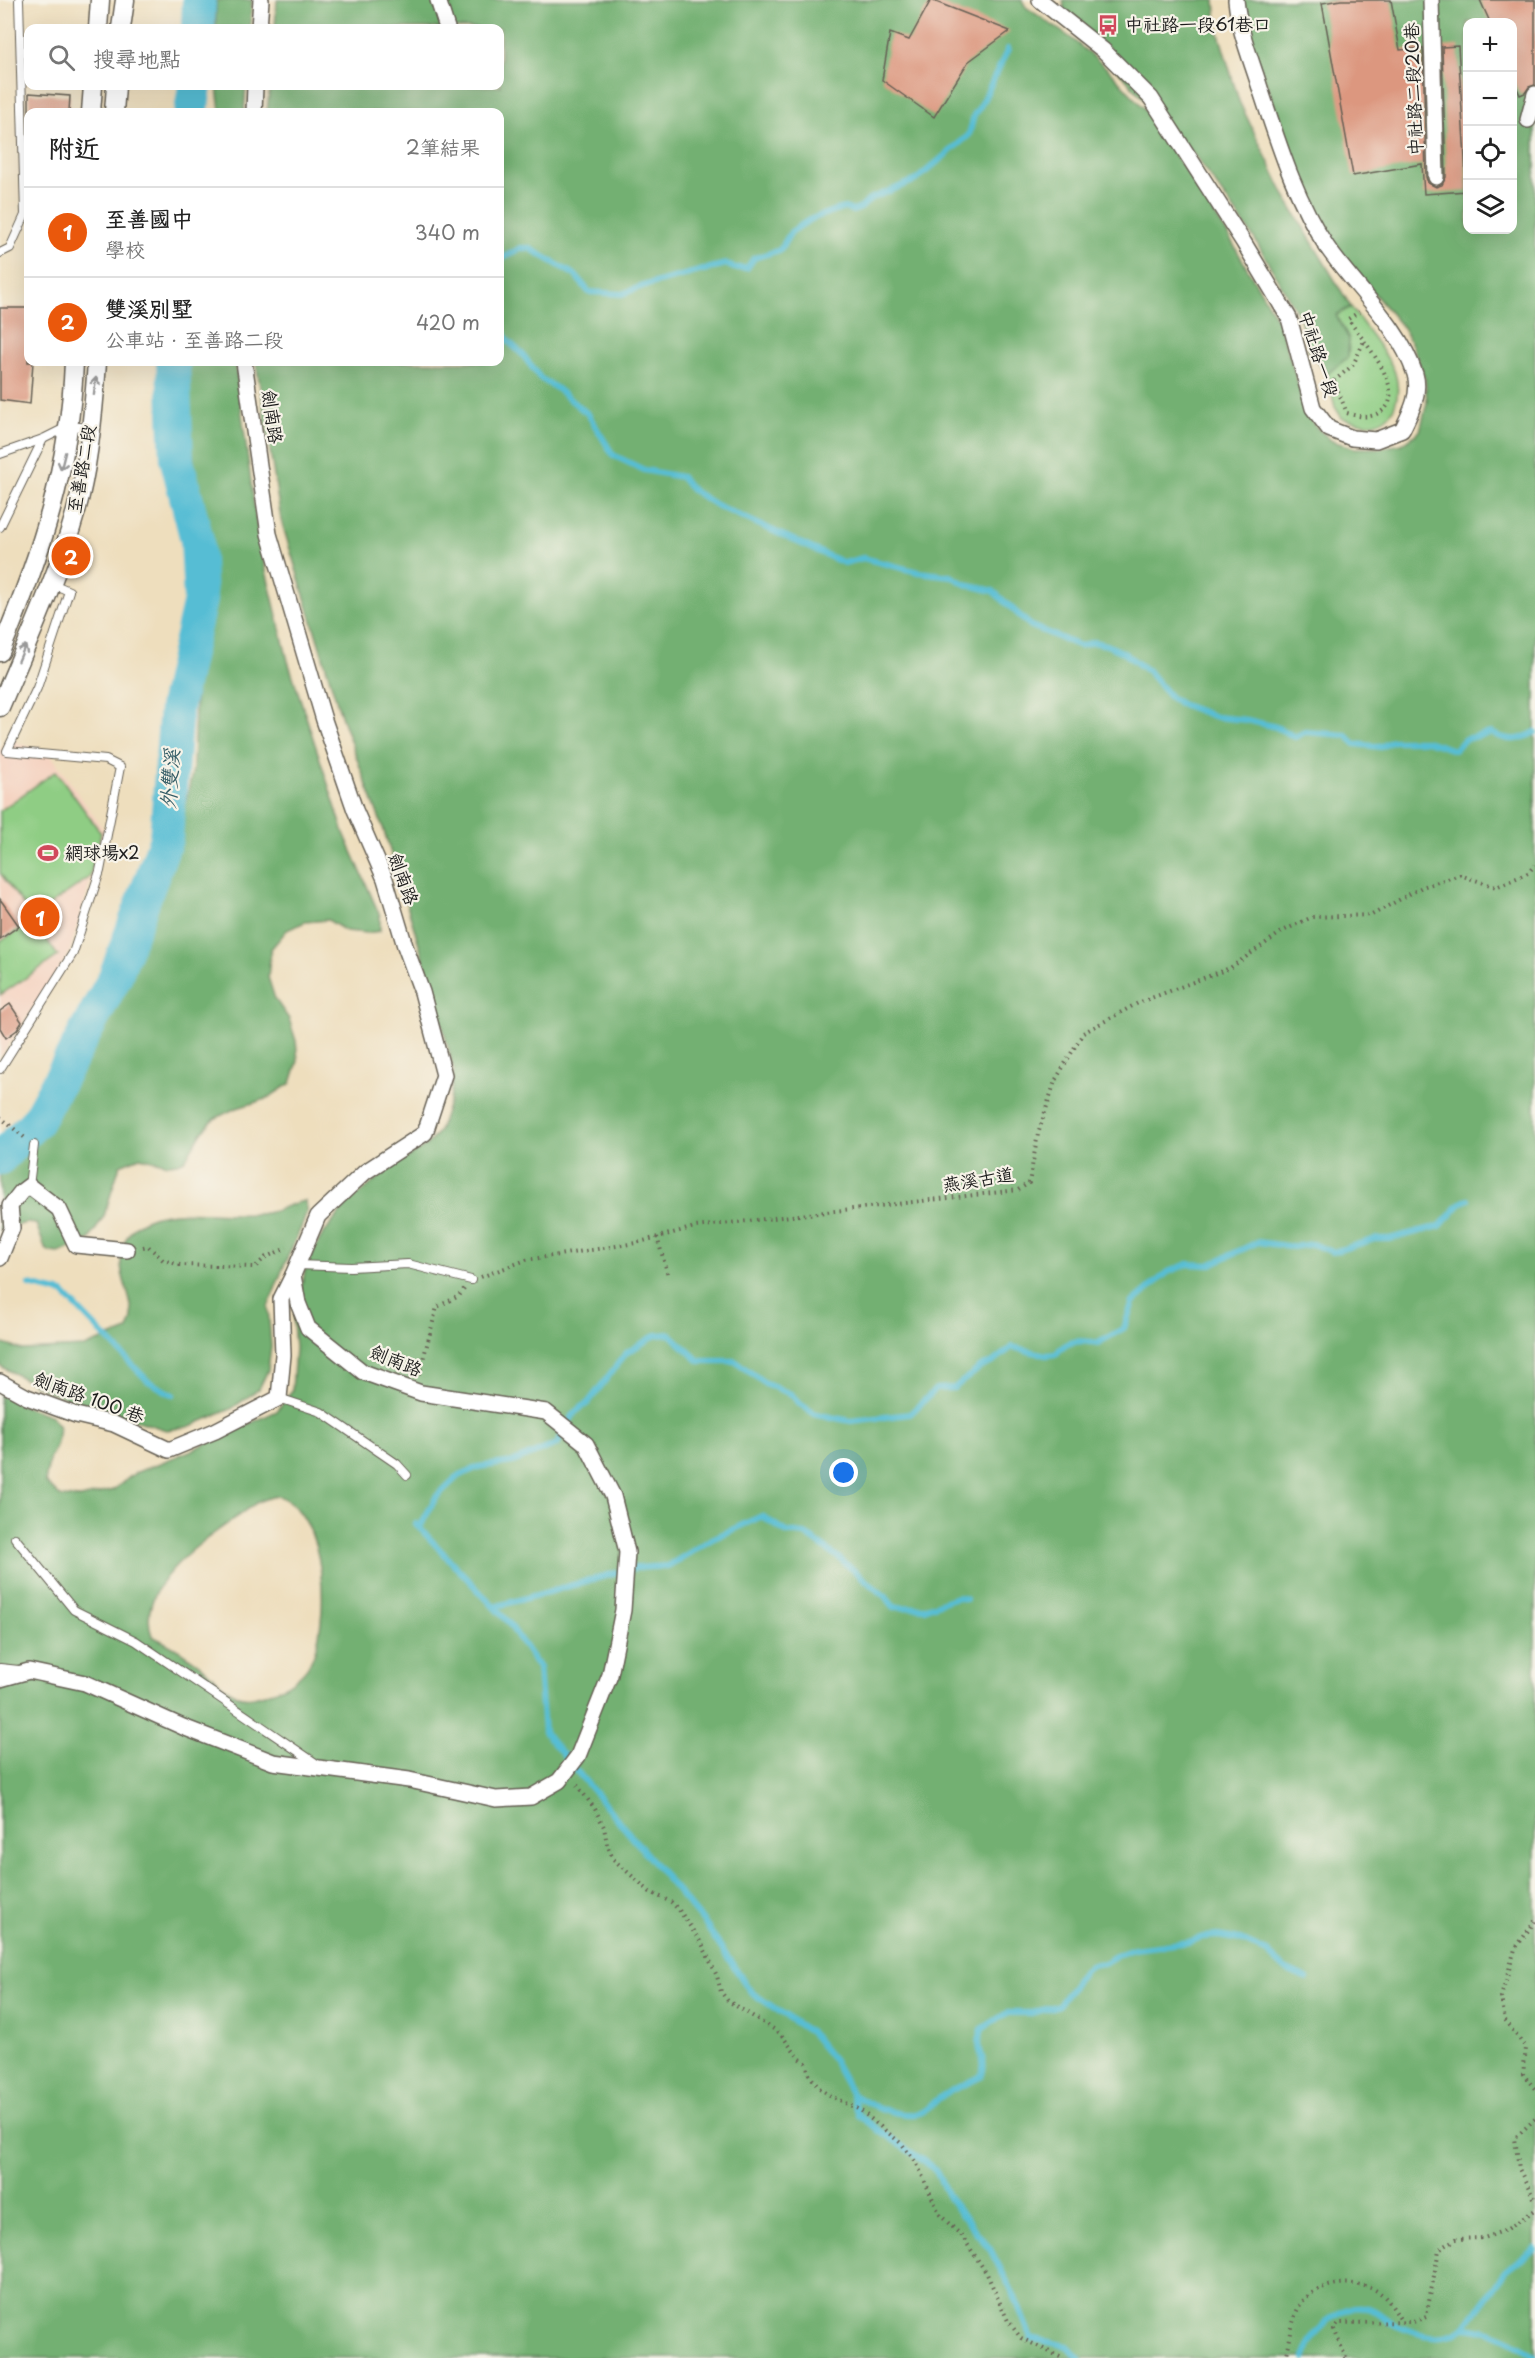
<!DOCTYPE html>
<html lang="zh-TW">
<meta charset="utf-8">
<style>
:root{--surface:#fff;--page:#f6f6f6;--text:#222;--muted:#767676;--line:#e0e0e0;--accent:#ea580c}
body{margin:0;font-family:"Playpen Sans","LXGW WenKai TC",sans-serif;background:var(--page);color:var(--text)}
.controls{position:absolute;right:18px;top:18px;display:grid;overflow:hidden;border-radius:12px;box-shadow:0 6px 24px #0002}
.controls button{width:54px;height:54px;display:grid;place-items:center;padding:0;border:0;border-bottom:2px solid var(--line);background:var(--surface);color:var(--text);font:30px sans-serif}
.you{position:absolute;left:844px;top:1473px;width:21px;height:21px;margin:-15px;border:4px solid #fff;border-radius:50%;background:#1a73e8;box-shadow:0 0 0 9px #1a73e833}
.badge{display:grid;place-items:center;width:39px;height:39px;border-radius:50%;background:var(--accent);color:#fff;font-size:20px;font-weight:700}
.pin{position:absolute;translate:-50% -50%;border:3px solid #fff;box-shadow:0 2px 6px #0006}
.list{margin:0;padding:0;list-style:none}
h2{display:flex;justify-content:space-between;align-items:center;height:78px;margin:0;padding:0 24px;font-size:26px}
h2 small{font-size:20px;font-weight:400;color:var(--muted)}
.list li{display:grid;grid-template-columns:39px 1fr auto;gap:18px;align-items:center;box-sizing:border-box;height:90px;padding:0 24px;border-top:2px solid var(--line)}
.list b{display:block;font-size:22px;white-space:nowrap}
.list p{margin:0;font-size:20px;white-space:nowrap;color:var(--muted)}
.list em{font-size:20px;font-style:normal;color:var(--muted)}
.icon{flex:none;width:33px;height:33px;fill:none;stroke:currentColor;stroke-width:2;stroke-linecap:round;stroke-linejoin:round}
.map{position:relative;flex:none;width:1535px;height:2358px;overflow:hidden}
.search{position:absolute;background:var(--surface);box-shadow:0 6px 24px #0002;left:24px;top:24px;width:480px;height:66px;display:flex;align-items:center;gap:15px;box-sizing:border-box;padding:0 21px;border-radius:12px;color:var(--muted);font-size:22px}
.panel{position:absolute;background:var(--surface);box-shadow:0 6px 24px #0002;left:24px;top:108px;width:480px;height:258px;border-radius:12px}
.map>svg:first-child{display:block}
.built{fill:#f5d3c1}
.green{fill:#8fcd84;stroke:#567450;stroke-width:1.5}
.forest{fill:#73b072;stroke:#486647;stroke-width:1.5;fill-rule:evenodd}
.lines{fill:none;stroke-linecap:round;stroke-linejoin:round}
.stream{stroke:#57bdd4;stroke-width:6}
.river{stroke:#57bdd4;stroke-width:34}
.building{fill:#dc977f}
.service-casing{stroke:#666054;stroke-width:10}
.minor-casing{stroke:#666054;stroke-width:18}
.tertiary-casing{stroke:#666054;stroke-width:21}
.path{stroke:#666054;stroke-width:4;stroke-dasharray:1.5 4.5;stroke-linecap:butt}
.service{stroke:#fff;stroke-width:8}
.minor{stroke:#fff;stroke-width:15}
.tertiary{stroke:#fff;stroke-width:18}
.oneway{stroke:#999}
.labels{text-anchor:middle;stroke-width:4.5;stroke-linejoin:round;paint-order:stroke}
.poi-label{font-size:18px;fill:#1c1c1c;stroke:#f7f3e8;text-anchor:start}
.street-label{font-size:18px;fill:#1c1c1c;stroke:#f7f3e8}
.water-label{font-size:20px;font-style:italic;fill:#345c66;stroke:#f7f3e8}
</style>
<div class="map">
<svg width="1535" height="2358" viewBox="0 0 1535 2358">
<rect width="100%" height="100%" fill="#f7f3e8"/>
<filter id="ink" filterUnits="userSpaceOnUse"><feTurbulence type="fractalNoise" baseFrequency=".0167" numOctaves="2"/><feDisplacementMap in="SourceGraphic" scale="12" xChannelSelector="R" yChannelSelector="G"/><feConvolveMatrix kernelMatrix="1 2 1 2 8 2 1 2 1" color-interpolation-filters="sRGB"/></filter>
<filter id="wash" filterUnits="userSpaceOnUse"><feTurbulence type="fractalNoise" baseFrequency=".008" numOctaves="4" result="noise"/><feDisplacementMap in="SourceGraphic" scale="24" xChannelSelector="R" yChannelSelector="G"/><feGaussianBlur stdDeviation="1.35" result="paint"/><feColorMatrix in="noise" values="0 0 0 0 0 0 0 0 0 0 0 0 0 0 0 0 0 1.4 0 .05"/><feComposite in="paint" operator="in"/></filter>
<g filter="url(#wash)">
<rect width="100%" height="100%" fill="#eedebd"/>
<polygon class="built" points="7,739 51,755 105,832 69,954 0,1058 0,751"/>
<g class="green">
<path d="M1351 307C1360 321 1392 360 1395 373 1401 393 1397 418 1374 423 1364 425 1351 420 1342 418L1335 407 1327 374 1348 357 1349 339 1336 315Z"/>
<polygon points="56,771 101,833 90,877 32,917 0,873 0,811"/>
<polygon points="33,920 58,956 0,995 0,942"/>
</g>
<g class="forest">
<polygon points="216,0 252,0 250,28 216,28"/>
<path d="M277 0H1022L1026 7 1071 38 1109 70 1144 108 1228 235 1279 323 1297 380 1304 410 1315 426 1332 441 1355 448H1380L1402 444 1420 431 1427 402 1425 379 1413 347 1403 328 1347 261 1316 211 1297 167 1244 23 1242 0H1535V2358H0V1394L16 1403 52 1416 59 1427 57 1443 49 1460 45 1482 61 1497 81 1498 113 1490 135 1473 190 1451 277 1411 292 1390 295 1348 293 1322 306 1267 321 1237 347 1204 392 1167 426 1146 439 1131 450 1100 454 1071 435 996 383 828 342 719 281 520 256 362H500V112H267L270 86H500V28H275ZM1468 22H1512V230H1468ZM278 1496C328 1513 331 1624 310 1663 302 1677 285 1688 270 1692 261 1695 248 1700 239 1696 224 1690 212 1674 199 1664 184 1653 169 1644 152 1636 135 1588 197 1545 230 1522 248 1509 256 1499 278 1496Z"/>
<polygon points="1063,0 1215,0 1217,27 1239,101 1288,202 1351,307 1336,315 1349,339 1348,357 1327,374 1309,352 1300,318 1254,238 1196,157 1065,12"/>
<polygon points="217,86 246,86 244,112 220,112"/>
<polygon points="185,362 235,362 259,542 288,661 344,833 380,916 380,931 367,933 346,931 328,920 305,922 287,930 271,949 268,977 275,999 289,1019 296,1041 298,1061 291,1083 266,1099 234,1109 214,1119 202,1132 185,1160 178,1163 168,1164 140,1157 120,1165 104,1216 90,1239 59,1253 50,1252 45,1248 36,1224 26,1223 0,1230 0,1171 43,1127 78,1072 122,990 176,844 193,770 196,678 207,623 208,556 190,435"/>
<path d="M305 1201 307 1210 303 1223 285 1263 268 1307 271 1346 268 1370 259 1389 231 1409 188 1427 166 1430 49 1392 0 1366V1343L23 1350 84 1347 128 1330C129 1326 132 1321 132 1317 133 1299 121 1281 121 1263 122 1188 220 1221 266 1213 279 1211 290 1203 305 1201Z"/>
</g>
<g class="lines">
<g class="stream">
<polyline points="500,260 520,248 529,248 575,275 589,292 622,294 643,286 726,264 734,268 747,268 754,258 780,250 791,232 809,220 835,210 845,208 853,211 861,208 870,199 916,180 969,135 974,115 981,105 1008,49"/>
<path d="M500 326 507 340 523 355 540 378 556 388 588 414 613 455 644 470 681 477 692 490 716 505 844 563 863 558 918 572 951 576 965 584 993 591 1031 626 1080 646 1093 642 1107 645 1124 653 1149 672 1170 697 1181 704 1216 717 1247 720 1276 727 1295 737 1305 732 1346 735 1355 744 1381 747 1392 741H1427L1454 750 1465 739 1491 733C1508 741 1518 742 1535 732"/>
<polyline points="29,1285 63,1293 148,1381 173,1395"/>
<polyline points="416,1524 508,1622 539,1668 544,1732 705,1924 751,1992 811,2033 833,2060 852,2095 859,2116 935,2169 949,2198 990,2249 1014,2295 1031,2338 1067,2346 1079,2358"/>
<path d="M420 1527 436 1497 458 1476 478 1467 513 1462 557 1444 575 1412 588 1403 626 1353 656 1335 670 1334 699 1361H735L766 1384 791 1394 800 1404 815 1414 851 1421 910 1414 936 1389 954 1388 981 1367 993 1362 1012 1347 1046 1355 1056 1354C1067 1339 1081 1340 1098 1343L1124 1328 1133 1302 1168 1272 1188 1264 1209 1265 1258 1242 1293 1247 1312 1244 1333 1252 1375 1239H1389L1440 1226 1461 1203 1468 1199"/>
<polyline points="494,1607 616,1573 636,1568 668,1566 712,1539 762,1516 786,1532 805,1534 835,1555 886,1597 894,1607 926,1608 957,1597 966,1599"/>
<path d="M853 2095C871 2105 893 2116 915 2114 926 2113 930 2106 938 2099 949 2090 967 2084 980 2077 988 2064 980 2057 979 2044 979 2039 981 2033 982 2029L1007 2013H1032L1059 2005 1084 1970 1090 1965 1104 1963 1117 1955 1134 1949 1189 1942 1203 1937 1218 1936 1241 1940 1267 1952 1285 1969 1307 1979"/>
<path d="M1465 2327C1486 2328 1521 2342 1535 2358"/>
<path d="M1305 2358C1309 2334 1341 2300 1368 2308 1378 2310 1386 2320 1395 2325 1418 2335 1445 2344 1465 2327L1506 2271 1535 2249"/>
</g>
<g class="river">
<polyline points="198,28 199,0"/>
<polyline points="191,112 195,86"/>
<polyline points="0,1158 37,1121 115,977 166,839 176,707 200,600 197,540 177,461 173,362"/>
</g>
</g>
<g id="blocks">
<g class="building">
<polygon points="931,0 1010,31 968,62 934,117 882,80 890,33 909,40"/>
<polygon points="1341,0 1391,0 1400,50 1423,48 1426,177 1428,183 1436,187 1442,185 1446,177 1442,47 1458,46 1467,191 1424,194 1422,164 1353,176 1322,3"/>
<polygon points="1480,0 1535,0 1535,85 1529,87 1525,93 1520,95 1512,77 1512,22 1490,22"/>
<polygon points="29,93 70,96 69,112 29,112"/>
<polygon points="0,308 28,308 28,362 33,362 30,404 0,400"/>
<polygon points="0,899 19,926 0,939"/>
<polygon points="10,1004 22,1022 17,1030 6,1038 0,1028 0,1011"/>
</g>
</g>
</g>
<g filter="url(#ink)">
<use href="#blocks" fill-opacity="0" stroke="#666054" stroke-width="1.5"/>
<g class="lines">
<g class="service-casing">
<g id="service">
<polyline points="0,253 10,248 25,215 19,0"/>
<polyline points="0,454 43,439 69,426 90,428"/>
<polyline points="0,527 43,439"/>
<polyline points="0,1069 73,953 100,871 120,767 106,760 7,751 37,688 69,591 53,584"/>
<polyline points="29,1186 34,1145"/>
<polyline points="298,1265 351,1267 408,1264 471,1280"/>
<polyline points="279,1398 321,1412 397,1464 407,1475"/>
<polyline points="15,1538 74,1610 136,1641 317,1764"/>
<polyline points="0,1668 19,1670"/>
</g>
</g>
<g class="minor-casing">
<g id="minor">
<polyline points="438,0 447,28"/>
<path d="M1040 0 1103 50 1151 98 1244 243 1289 318 1313 408 1329 429 1352 438 1376 440 1402 430C1410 414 1421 394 1415 374 1399 325 1356 289 1327 247 1295 199 1278 142 1260 88 1251 59 1239 31 1236 0"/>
<polyline points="1431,0 1436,177"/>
<polyline points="259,28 261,0"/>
<polyline points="254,112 255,86"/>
<polyline points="1528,120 1535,94"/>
<polyline points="0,1258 12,1228 10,1206 21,1192 29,1186 59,1209 76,1245 127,1250"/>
<polyline points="0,1382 27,1397 76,1415 114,1424 169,1450 215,1431 279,1398 283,1355 281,1299 293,1275"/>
<polyline points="0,1679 29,1671 85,1683 183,1727 273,1762 409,1780 496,1799 531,1797 559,1781 578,1756 610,1675 623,1610 627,1552 613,1496 586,1444 546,1412 421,1393 363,1372 308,1328 298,1303 293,1275 318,1216 365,1172 425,1133 444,1075 422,992 405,946 385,879 355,810 324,720 269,534 244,362"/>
</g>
</g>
<g class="tertiary-casing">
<g id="tertiary">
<polyline points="98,28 100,0"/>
<polyline points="121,28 125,0"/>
<polyline points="91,112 93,86"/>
<polyline points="114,112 116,86"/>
<path d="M0 652C41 555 70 467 74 362"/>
<path d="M0 707C27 643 57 578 76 511 89 466 94 408 97 362"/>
</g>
</g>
<g class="path">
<polyline points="1334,381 1353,365 1364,341"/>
<path d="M1322 387 1334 381 1347 413C1360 417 1370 419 1382 411 1410 392 1360 337 1348 319L1359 312"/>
<polyline points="0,1117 25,1138"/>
<polyline points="657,1237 668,1275"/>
<polyline points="143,1247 148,1246 163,1260 180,1265 255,1267 266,1257 287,1248"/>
<polyline points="481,1277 526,1260 636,1243 695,1227 1018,1190 1029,1183 1038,1134 1055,1081 1083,1033 1138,1003 1230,968 1283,931 1312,917 1372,915 1422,887 1460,875 1496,887 1528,873 1535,865"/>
<polyline points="419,1375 437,1307 459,1296 464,1289"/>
<polyline points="577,1785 595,1809 604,1827 607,1844 613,1859 650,1892 671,1902 679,1910 702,1944 717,1976 721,1992 728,2001 780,2033 798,2057 806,2063 809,2074 818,2087 831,2096 860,2110 902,2144 917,2164 940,2215 962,2236 987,2274 1008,2321 1021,2338 1062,2358"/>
<polyline points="1535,1921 1515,1949 1501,1997 1505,2020 1526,2048 1523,2074 1535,2089"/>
<polyline points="1535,2119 1515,2138 1519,2169 1535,2200"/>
<path d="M1286 2358C1291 2340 1291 2315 1303 2301 1319 2281 1359 2278 1380 2293 1389 2299 1396 2313 1402 2322"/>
<polyline points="1346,2358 1334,2329 1338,2323 1413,2322 1426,2317 1439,2250 1456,2239 1484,2238 1506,2230 1535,2210"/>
</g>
<use href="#service" class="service"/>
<use href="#minor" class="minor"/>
<use href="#tertiary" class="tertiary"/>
</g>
<defs><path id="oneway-shaft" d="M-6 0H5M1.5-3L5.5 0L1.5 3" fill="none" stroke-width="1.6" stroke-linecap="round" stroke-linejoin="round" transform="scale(1.5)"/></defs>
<g class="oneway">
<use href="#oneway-shaft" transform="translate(95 386) rotate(-83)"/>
<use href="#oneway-shaft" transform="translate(63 461) rotate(104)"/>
<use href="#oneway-shaft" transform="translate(22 653) rotate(-67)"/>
</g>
</g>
<defs>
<g id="bus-bare" transform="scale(1.62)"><path d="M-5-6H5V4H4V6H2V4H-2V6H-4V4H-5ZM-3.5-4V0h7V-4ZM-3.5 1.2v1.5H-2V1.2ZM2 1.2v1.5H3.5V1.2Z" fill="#d1495b" stroke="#f7f3e8" stroke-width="2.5" paint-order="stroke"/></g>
<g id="stadium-bare" transform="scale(1.62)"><path d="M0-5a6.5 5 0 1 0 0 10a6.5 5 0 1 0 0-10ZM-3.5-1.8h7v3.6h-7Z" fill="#d1495b" stroke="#f7f3e8" stroke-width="2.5" paint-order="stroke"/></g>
</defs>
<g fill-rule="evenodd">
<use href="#bus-bare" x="1108" y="25"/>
<use href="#stadium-bare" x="48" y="853"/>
</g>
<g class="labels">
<g class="poi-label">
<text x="1125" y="31">中社路一段61巷口</text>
<text x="65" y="859">網球場x2</text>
</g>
<g class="street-label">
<text transform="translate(1414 89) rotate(-92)" y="6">中社路二段20巷</text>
<text transform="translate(1318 354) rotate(72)" y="6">中社路一段</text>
<text transform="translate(272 417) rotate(82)" y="6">劍南路</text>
<text transform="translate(82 469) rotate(-80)" y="6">至善路二段</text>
<text transform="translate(403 879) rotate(70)" y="6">劍南路</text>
<text transform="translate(978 1180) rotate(-9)" y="6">燕溪古道</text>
<text transform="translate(396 1361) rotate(22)" y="6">劍南路</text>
<text transform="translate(89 1398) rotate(20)" y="6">劍南路 100 巷</text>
</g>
<g class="water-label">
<text transform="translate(170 779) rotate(-86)" y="7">外雙溪</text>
</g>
</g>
</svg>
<div class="controls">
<button>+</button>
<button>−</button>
<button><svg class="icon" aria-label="locate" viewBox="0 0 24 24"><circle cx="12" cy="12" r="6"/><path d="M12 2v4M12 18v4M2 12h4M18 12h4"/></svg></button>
<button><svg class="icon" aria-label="layers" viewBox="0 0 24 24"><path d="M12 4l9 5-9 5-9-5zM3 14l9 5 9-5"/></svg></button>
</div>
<div class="you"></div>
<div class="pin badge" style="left:40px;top:917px">1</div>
<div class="pin badge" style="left:71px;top:556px">2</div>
<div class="search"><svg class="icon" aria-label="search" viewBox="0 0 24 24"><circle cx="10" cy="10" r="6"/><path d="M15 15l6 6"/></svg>搜尋地點</div>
<section class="panel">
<h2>附近<small>2筆結果</small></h2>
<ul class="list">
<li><span class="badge">1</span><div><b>至善國中</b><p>學校</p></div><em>340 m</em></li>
<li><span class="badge">2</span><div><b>雙溪別墅</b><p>公車站 · 至善路二段</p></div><em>420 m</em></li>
</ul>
</section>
</div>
